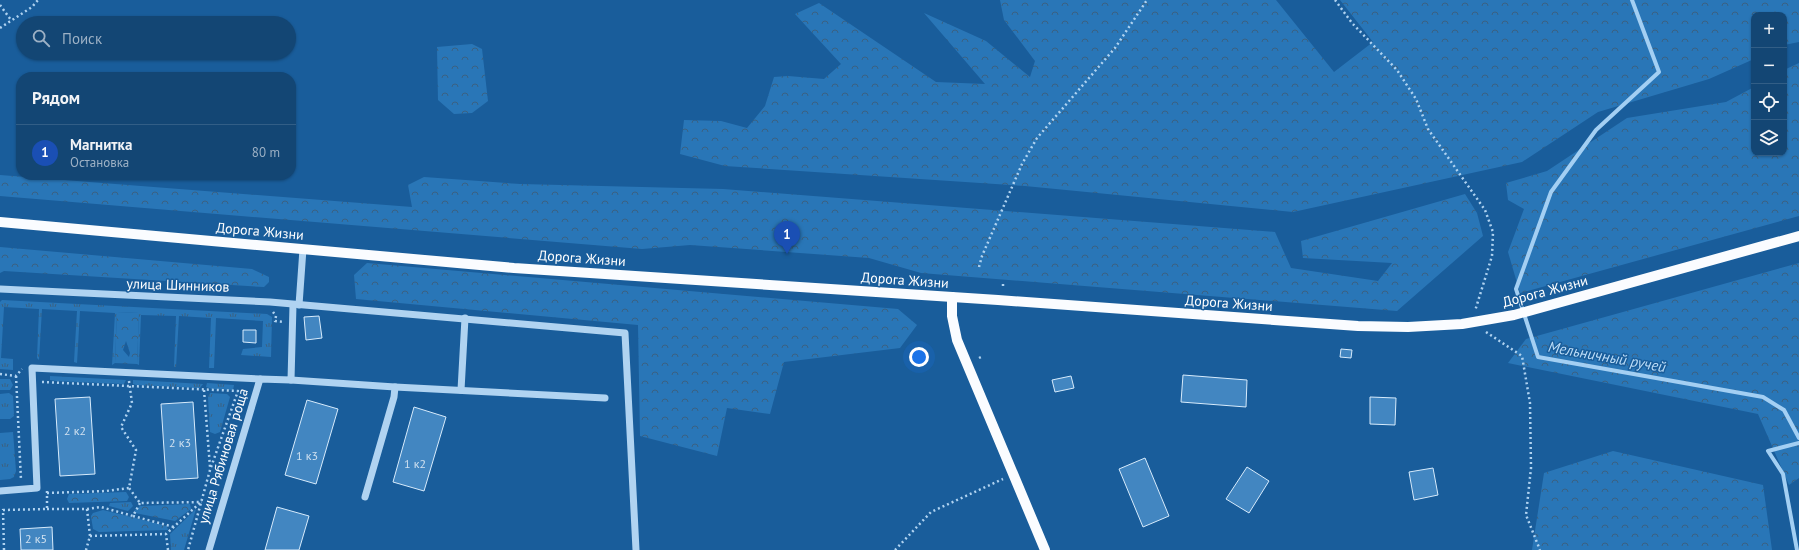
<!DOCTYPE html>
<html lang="ru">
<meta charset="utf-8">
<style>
:root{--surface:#134674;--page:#1c4d79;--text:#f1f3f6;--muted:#9db1c5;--line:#325e86;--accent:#ffc970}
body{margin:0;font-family:"PT Sans",sans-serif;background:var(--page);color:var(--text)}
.controls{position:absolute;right:12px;top:12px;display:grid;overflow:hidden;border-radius:8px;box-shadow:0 1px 3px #0004}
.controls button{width:36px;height:36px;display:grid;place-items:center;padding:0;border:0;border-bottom:1px solid var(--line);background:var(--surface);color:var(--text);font:20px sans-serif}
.you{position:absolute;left:919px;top:357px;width:14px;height:14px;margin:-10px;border:3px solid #fff;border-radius:50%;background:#1a73e8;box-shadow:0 0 0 6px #1a73e833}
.badge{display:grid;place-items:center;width:26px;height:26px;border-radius:50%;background:var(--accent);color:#fff;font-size:13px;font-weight:700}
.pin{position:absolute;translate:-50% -33px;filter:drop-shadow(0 1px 2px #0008)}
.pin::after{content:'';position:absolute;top:21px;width:14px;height:12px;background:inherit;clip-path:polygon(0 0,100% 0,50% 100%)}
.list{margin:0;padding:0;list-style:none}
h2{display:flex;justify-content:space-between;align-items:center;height:52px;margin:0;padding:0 16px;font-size:17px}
h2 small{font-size:13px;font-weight:400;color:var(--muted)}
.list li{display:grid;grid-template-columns:26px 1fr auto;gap:12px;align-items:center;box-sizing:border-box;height:56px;padding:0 16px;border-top:1px solid var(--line)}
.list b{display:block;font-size:15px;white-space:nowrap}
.list p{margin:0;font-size:13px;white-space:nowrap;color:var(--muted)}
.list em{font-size:13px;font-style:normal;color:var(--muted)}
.icon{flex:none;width:22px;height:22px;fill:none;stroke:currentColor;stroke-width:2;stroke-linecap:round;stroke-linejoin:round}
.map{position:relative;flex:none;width:1799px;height:550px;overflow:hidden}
.search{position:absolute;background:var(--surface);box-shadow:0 1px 3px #0004;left:16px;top:16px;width:280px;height:44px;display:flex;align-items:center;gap:10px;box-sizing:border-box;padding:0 14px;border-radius:22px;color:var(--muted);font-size:15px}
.panel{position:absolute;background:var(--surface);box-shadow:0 1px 3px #0004;left:16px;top:72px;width:280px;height:108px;border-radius:16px}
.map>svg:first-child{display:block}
.grass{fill:url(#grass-tufts)}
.forest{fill:url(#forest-crowns);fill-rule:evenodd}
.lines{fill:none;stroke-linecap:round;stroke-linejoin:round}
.stream{stroke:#a3cff3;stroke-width:4}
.building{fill:#4286c1;stroke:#d7ebfc}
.path{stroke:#b0d3f1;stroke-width:2.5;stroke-dasharray:2 3;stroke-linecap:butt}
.minor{stroke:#b0d3f1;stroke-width:7}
.major{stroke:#fafcff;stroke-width:10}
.labels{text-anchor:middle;stroke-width:3;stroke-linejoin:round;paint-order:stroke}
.number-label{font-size:12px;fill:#d0e1f0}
.street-label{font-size:14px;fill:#fff;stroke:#195d9b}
.water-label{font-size:15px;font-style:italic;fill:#bcddf8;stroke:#195d9b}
</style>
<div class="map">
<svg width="1799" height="550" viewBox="0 0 1799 550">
<defs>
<pattern id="grass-tufts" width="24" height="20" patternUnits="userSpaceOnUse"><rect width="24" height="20" fill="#2976b7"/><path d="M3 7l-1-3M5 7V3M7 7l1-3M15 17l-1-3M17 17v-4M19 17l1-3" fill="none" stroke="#3a6182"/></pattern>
<pattern id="forest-crowns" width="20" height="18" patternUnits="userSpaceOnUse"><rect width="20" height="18" fill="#2976b7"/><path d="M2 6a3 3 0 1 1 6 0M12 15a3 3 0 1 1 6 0" fill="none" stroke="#3a6182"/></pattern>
</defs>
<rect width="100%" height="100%" fill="#195d9b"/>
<g class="grass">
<polygon points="2,300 267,314 272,317 271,357 241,355 243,349 262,347 263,321 216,318 214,368 209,368 211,318 179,316 176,367 174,367 176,316 141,315 139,365 137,364 139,313 117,312 115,363 112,365 115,313 80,311 77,363 74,362 77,311 42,309 39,360 37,358 39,309 4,307 1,358 13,359 13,370 0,369 0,302"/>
<polygon points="50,376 126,380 124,384 56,381 50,380"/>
<polygon points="0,379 10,379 13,385 10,390 0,390"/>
<polygon points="133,380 203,384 200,388 136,385 133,384"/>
<polygon points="207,383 234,385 233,390 212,389 206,387"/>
<polygon points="9,393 13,396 14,416 10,419 0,419 0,394"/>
<polygon points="210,393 227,394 230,397 220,432 215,434 210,432 208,397"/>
<polygon points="13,432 16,471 14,477 10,479 0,480 0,433"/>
<polygon points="131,502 133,506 128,511 109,506 110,503"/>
<polygon points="196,509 184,550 171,550 170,534"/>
</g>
<g class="forest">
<polygon points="1000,0 1276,0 1334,72 1373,42 1340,0 1799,0 1799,42 1784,45 1784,15 1754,15 1754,59 1709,79 1598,112 1522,162 1293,212 1025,186 725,166 680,154 684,120 721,121 747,128 765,106 774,77 788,76 824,79 841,64 795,14 819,3 936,82 985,84 924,13 986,41 1030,77 1035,61 1004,20"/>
<polygon points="472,44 482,49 488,101 472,113 454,114 438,100 437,47"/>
<polygon points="1799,63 1799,216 1520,293 1508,252 1524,209 1508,200 1506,183 1547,171 1627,118 1726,102 1754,87 1754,153 1784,153 1784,70"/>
<polygon points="0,175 412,207 408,185 424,177 520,184 723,189 1275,232 1291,268 1378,281 1392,263 1303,258 1301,241 1465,194 1477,213 1483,236 1397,311 921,273 869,258 690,245 642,249 0,196"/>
<polygon points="0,247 252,269 269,277 269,282 264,287 4,271 0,273"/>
<polygon points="367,263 898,309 917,325 900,348 784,362 770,414 727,408 717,456 640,436 638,325 356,299 354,275"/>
<polygon points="1799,263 1799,478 1789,485 1758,414 1508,363 1526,339"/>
<path d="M117 312 139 313 137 364 115 363ZM126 341 130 353 129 357 123 350Z"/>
<polygon points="1613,451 1763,485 1772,550 1532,550 1544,473"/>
<polygon points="126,492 129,497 127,501 69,503 67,499 69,494"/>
<polygon points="190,504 191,509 175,521 135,513 134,511 140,506"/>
<polygon points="103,510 167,526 168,530 99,532 93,529 91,516 93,513"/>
</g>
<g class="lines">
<g class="stream">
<polyline points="1632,0 1659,72 1596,130 1551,192 1516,289 1538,357 1763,397 1784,410 1799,438"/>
<polyline points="1797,550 1783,474 1768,451 1799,443"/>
</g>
</g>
<g class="building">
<polygon points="319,316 322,338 306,340 304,317"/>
<polygon points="243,330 256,330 256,343 243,342"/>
<polygon points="1341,349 1352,350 1351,358 1340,357"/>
<polygon points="1183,375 1247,380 1246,407 1181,402"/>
<polygon points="1071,376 1074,388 1055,392 1052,380"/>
<polygon points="90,397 95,474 60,476 55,399"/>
<polygon points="1370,397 1396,398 1395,425 1370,424"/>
<polygon points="307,400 338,409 316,484 285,475"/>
<polygon points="193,402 198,478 166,480 161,404"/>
<polygon points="414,407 446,417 424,491 393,482"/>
<polygon points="1145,458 1169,516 1143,527 1119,469"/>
<polygon points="1247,467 1269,481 1249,513 1226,499"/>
<polygon points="1433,468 1438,495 1414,500 1409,472"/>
<polygon points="277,507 309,516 299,550 265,550"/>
<polygon points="52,527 53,550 21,550 20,529"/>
</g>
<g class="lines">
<g class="path">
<polyline points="1335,0 1352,23 1397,70 1416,99 1428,129 1485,210 1493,232 1492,256 1475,311"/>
<polyline points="0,5 11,20"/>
<polyline points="0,28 32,7 38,0"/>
<polyline points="979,267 982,256 1022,164 1037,138 1115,48 1147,0"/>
<polyline points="1003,286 1003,284"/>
<polyline points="273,312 276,316 275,321 284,322"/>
<polyline points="1486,332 1522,356 1530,403 1531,468 1526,515 1540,550"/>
<polyline points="979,358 983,356"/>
<polyline points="0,374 16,376 22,369"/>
<polyline points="16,376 21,480"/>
<polyline points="129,381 132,403 121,427 136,450 129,488 140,503 202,502"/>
<polyline points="42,382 238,391 210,470 188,550"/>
<polyline points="204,390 210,467"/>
<polyline points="47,493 106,491 129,488"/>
<polyline points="47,509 87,509 90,536 86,550"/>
<polyline points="87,509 101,507 133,516 140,503"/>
<polyline points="133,516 174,527"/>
<polyline points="90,536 166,534"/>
<polyline points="4,550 3,510 47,509 47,491"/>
<polyline points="168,550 166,534 201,502"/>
<polyline points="895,550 931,512 1003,479"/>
</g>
<g class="minor">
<polyline points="0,289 270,302 625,333 636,550"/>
<polyline points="299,305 303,249"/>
<polyline points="291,380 395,387 605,398"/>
<polyline points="461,390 465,318"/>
<polyline points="0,491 37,488 32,368 260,379"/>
<polyline points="365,497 394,397 395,387"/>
<polyline points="209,550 260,379 291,380 293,305"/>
</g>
<g class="major">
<polyline points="0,222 514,268 998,300 1358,326 1408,327 1462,324 1514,315 1799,236"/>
<polyline points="952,297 952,316 957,340 1045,550"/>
</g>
</g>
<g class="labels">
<g class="number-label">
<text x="75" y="435">2 к2</text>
<text x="180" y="447">2 к3</text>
<text x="307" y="460">1 к3</text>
<text x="415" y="468">1 к2</text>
<text x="36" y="543">2 к5</text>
</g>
<g class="street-label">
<text transform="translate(260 231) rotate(5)" y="5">Дорога Жизни</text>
<text transform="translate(582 258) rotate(4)" y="5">Дорога Жизни</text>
<text transform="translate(905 280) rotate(4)" y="5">Дорога Жизни</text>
<text transform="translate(178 285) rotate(2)" y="5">улица Шинников</text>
<text transform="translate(1545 291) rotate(-15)" y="5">Дорога Жизни</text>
<text transform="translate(1229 303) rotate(4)" y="5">Дорога Жизни</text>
<text transform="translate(223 456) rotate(-73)" y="5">улица Рябиновая роща</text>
</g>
<g class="water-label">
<text transform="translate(1607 357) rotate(10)" y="5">Мельничный ручей</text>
</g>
</g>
</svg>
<div class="controls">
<button>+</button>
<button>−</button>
<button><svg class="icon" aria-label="locate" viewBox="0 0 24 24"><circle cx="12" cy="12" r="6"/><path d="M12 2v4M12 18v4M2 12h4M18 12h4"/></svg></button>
<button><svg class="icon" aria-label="layers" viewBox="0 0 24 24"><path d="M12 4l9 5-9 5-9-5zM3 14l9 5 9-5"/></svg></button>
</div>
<div class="you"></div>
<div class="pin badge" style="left:787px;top:254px;background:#1a4fb4">1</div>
<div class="search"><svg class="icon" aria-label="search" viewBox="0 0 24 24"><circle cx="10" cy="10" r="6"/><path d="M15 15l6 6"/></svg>Поиск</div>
<section class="panel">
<h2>Рядом<small></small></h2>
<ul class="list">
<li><span class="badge" style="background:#1a4fb4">1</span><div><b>Магнитка</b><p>Остановка</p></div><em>80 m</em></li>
</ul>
</section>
</div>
